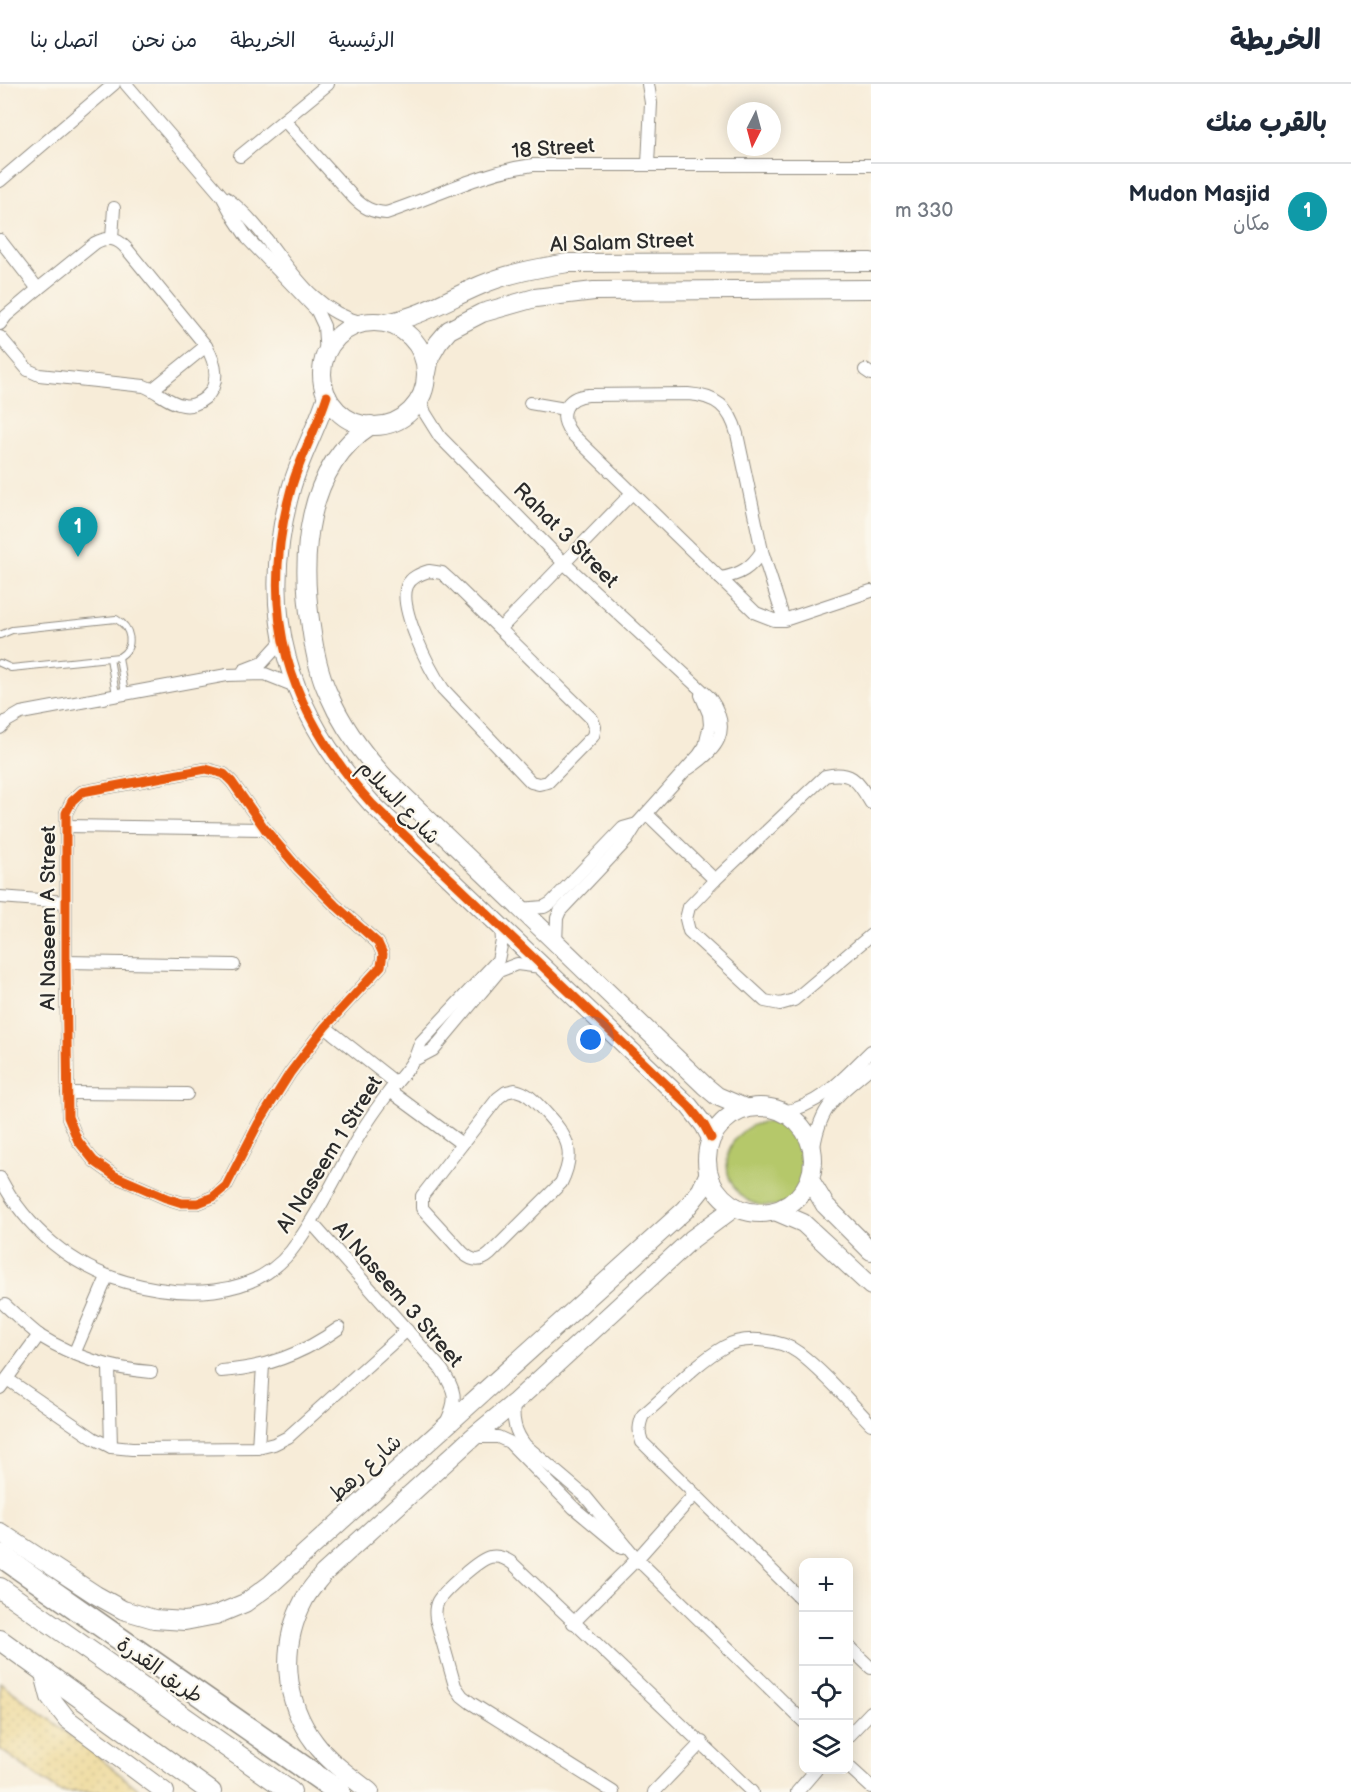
<!DOCTYPE html>
<html lang="ar">
<meta charset="utf-8">
<style>
:root{--surface:#fff;--page:#f6f6f7;--text:#1f2937;--muted:#747a83;--line:#e0e1e3;--accent:#2563eb}
body{margin:0;font-family:"Balsamiq Sans","Playpen Sans Arabic",sans-serif;background:var(--page);color:var(--text);direction:rtl}
.controls{position:absolute;right:18px;bottom:18px;display:grid;overflow:hidden;border-radius:12px;box-shadow:0 3px 15px #0003}
.controls button{width:54px;height:54px;display:grid;place-items:center;padding:0;border:0;border-bottom:2px solid var(--line);background:var(--surface);color:var(--text);font:30px sans-serif}
.compass{position:absolute;left:727px;top:18px;width:54px;height:54px;border-radius:50%;background:var(--surface);box-shadow:0 3px 15px #0003;rotate:186deg}
.you{position:absolute;left:591px;top:956px;width:21px;height:21px;margin:-15px;border:4px solid #fff;border-radius:50%;background:#1a73e8;box-shadow:0 0 0 9px #1a73e833}
.badge{display:grid;place-items:center;width:39px;height:39px;border-radius:50%;background:var(--accent);color:#fff;font-size:20px;font-weight:700}
.pin{position:absolute;translate:-50% -50px;filter:drop-shadow(0 2px 3px #0008)}
.pin::after{content:'';position:absolute;top:32px;width:21px;height:18px;background:inherit;clip-path:polygon(0 0,100% 0,50% 100%)}
.list{margin:0;padding:0;list-style:none}
h2{display:flex;justify-content:space-between;align-items:center;height:78px;margin:0;padding:0 24px;font-size:26px}
h2 small{font-size:20px;font-weight:400;color:var(--muted)}
.list li{display:grid;grid-template-columns:39px 1fr auto;gap:18px;align-items:center;box-sizing:border-box;height:96px;padding:0 24px;border-top:2px solid var(--line)}
.list b{display:block;font-size:22px;white-space:nowrap}
.list p{margin:0;font-size:20px;white-space:nowrap;color:var(--muted)}
.list em{font-size:20px;font-style:normal;color:var(--muted)}
.icon{flex:none;width:33px;height:33px;fill:none;stroke:currentColor;stroke-width:2;stroke-linecap:round;stroke-linejoin:round}
.map{position:relative;flex:none;width:871px;height:1708px;overflow:hidden;direction:ltr}
header{display:flex;align-items:center;gap:36px;box-sizing:border-box;height:84px;padding:0 30px;background:var(--surface);border-bottom:2px solid var(--line)}
header strong{font-size:28px}
nav{display:flex;gap:33px;margin-inline-start:auto;font-size:21px}
main{display:flex}
aside{flex:1;background:var(--surface)}
.map>svg:first-child{display:block}
.sand{fill:url(#sand-dots);stroke:#8c8264;stroke-width:1.5}
.garden{fill:#b5c86b;stroke:#707a4b;stroke-width:1.5}
.lines{fill:none;stroke-linecap:round;stroke-linejoin:round}
.lane-casing{stroke:#918c82;stroke-width:8}
.street-casing{stroke:#918c82;stroke-width:14}
.secondary-casing{stroke:#918c82;stroke-width:20}
.primary-casing{stroke:#918c82;stroke-width:22}
.highway-casing{stroke:#918c82;stroke-width:25}
.lane{stroke:#fff;stroke-width:6}
.street{stroke:#fff;stroke-width:12}
.secondary{stroke:#fff;stroke-width:18}
.primary{stroke:#fff;stroke-width:20}
.highway{stroke:#fff;stroke-width:22}
.cycleway-casing{stroke:#fbf7ec;stroke-width:13}
.cycleway{stroke:#e8590c;stroke-width:9}
.labels{text-anchor:middle;stroke-width:4.5;stroke-linejoin:round;paint-order:stroke}
.street-label{font-size:21px;fill:#2b2b2b;stroke:#fbf7ec}
</style>
<header>
<strong>الخريطة</strong>
<nav><a>الرئيسية</a><a>الخريطة</a><a>من نحن</a><a>اتصل بنا</a></nav>
</header>
<main>
<aside>
<h2>بالقرب منك<small></small></h2>
<ul class="list">
<li><span class="badge" style="background:#0f9aa8">1</span><div><b>Mudon Masjid</b><p>مكان</p></div><em>330 m</em></li>
</ul>
</aside>
<div class="map">
<svg width="871" height="1708" viewBox="0 0 871 1708">
<defs>
<pattern id="sand-dots" width="8" height="8" patternUnits="userSpaceOnUse" patternTransform="scale(1.5)"><rect width="8" height="8" fill="#eeda9e"/><path d="M2 2h.1M6 6h.1" fill="none" stroke="#cb8" stroke-width="1.8" stroke-linecap="round"/></pattern>
</defs>
<rect width="100%" height="100%" fill="#fbf7ec"/>
<filter id="ink" filterUnits="userSpaceOnUse"><feTurbulence type="fractalNoise" baseFrequency=".0167" numOctaves="2"/><feDisplacementMap in="SourceGraphic" scale="12" xChannelSelector="R" yChannelSelector="G"/><feConvolveMatrix kernelMatrix="1 2 1 2 8 2 1 2 1" color-interpolation-filters="sRGB"/></filter>
<filter id="wash" filterUnits="userSpaceOnUse"><feTurbulence type="fractalNoise" baseFrequency=".008" numOctaves="4" result="noise"/><feDisplacementMap in="SourceGraphic" scale="24" xChannelSelector="R" yChannelSelector="G"/><feGaussianBlur stdDeviation="1.35" result="paint"/><feColorMatrix in="noise" values="0 0 0 0 0 0 0 0 0 0 0 0 0 0 0 0 0 1.4 0 .05"/><feComposite in="paint" operator="in"/></filter>
<g filter="url(#wash)">
<rect width="100%" height="100%" fill="#f7ecd8"/>
<polygon class="sand" points="0,1598 77,1656 142,1708 60,1708 0,1665"/>
<circle class="garden" cx="769" cy="1080" r="42"/>
</g>
<g filter="url(#ink)">
<g class="lines">
<g class="lane-casing">
<g id="lane">
<path d="M0 551 12 546 116 535C131 543 136 563 119 573L11 584 0 579"/>
<polyline points="119,573 125,610"/>
<polyline points="110,574 116,611"/>
</g>
</g>
<g class="street-casing">
<g id="street">
<polyline points="126,0 222,112 234,134 248,155 317,227 324,242 326,272"/>
<path d="M284 36 354 114C364 124 372 128 386 129 435 113 481 88 533 81H871"/>
<polyline points="240,72 328,0"/>
<polyline points="648,80 651,19 648,0"/>
<polyline points="0,97 114,0"/>
<path d="M226 114C279 152 295 223 363 239"/>
<polyline points="112,154 114,124"/>
<polyline points="0,156 38,205"/>
<path d="M0 240 6 232 38 205 95 159C108 152 117 154 126 164L206 262C216 279 221 300 205 314 199 319 190 323 183 321 168 319 158 307 144 302L39 291 28 286 0 253"/>
<polyline points="865,286 871,290"/>
<polyline points="153,305 206,262"/>
<path d="M420 314 425 329 440 353 564 479 710 614C733 647 717 666 688 685"/>
<polyline points="530,319 565,325"/>
<path d="M429 487 442 489 452 498 592 635 595 643 593 652 548 698 539 700 531 698 443 605C430 586 398 524 407 502 411 493 420 490 429 487Z"/>
<path d="M720 494C740 491 751 484 762 467"/>
<path d="M784 536 762 467 737 350C730 323 716 312 688 310L588 311C566 313 557 330 571 349L756 529 774 536H784L871 507"/>
<polyline points="500,545 631,410"/>
<polyline points="244,586 262,579 282,557"/>
<polyline points="0,644 7,637 21,629 227,591 265,590 295,602"/>
<polygon points="206,685 224,690 232,698 265,745 298,784 335,821 378,859 383,870 381,882 325,943 290,989 258,1040 226,1102 213,1113 198,1119 182,1119 166,1114 115,1092 94,1077 78,1057 68,1033 66,878 66,729 72,717 82,708"/>
<path d="M871 719C858 698 853 686 825 692L715 796 689 823 686 835 689 847 765 917 780 920 794 916 871 851"/>
<polyline points="647,730 715,796"/>
<polyline points="66,742 265,745"/>
<polyline points="0,813 66,818"/>
<polyline points="520,825 544,823 551,819 623,744 637,740"/>
<polyline points="556,859 557,834 560,827 627,756 637,740 699,671 705,662 710,641 709,630 701,611"/>
<polyline points="66,878 234,881"/>
<polyline points="325,943 396,999"/>
<polyline points="414,976 433,966 499,887 517,880 541,883"/>
<path d="M515 1006C529 1009 535 1018 545 1028 567 1052 577 1067 561 1099L490 1170C481 1178 473 1178 463 1169L422 1124V1112L498 1014 506 1008Z"/>
<polyline points="390,1007 462,1060"/>
<polyline points="67,1009 187,1010"/>
<path d="M784 1028C823 1020 843 994 871 967"/>
<path d="M813 1070C819 1021 836 1013 871 983"/>
<path d="M0 1094C26 1144 72 1183 126 1198 180 1213 252 1216 291 1167 317 1133 335 1093 356 1057 366 1039 379 1021 392 1004 399 995 409 985 414 975 417 970 418 964 421 958L498 876 502 857 501 843"/>
<path d="M311 1138 442 1286C455 1307 458 1313 447 1337"/>
<path d="M5 1221C16 1231 28 1243 40 1252 74 1273 112 1285 151 1288"/>
<polyline points="74,1270 107,1193"/>
<polyline points="109,1282 111,1363"/>
<path d="M221 1287C266 1284 303 1270 339 1244"/>
<polyline points="7,1295 93,1354 111,1363 132,1365 258,1364 274,1360 288,1353 407,1246"/>
<polyline points="0,1304 39,1251"/>
<path d="M514 1319C512 1336 515 1348 525 1361L585 1412 637 1475 804 1638"/>
<polyline points="473,1353 498,1353 509,1358 574,1424 622,1464"/>
<polyline points="258,1364 263,1281"/>
<path d="M804 1518 642 1358C638 1347 639 1341 643 1331 670 1309 694 1280 724 1263 744 1251 781 1255 799 1269 825 1289 848 1316 871 1340"/>
<polyline points="573,1539 637,1475 694,1411"/>
<polyline points="848,1562 871,1584"/>
<polyline points="848,1652 871,1628"/>
<polyline points="848,1682 871,1703"/>
<path d="M613 1708 471 1619 462 1612 455 1602 436 1535C435 1529 435 1523 438 1517 444 1507 479 1475 490 1473 498 1471 505 1474 512 1479L752 1708"/>
<polyline points="654,1708 702,1658"/>
<polyline points="797,1708 816,1686"/>
</g>
</g>
<g class="secondary-casing">
<g id="secondary">
<circle cx="374" cy="290" r="52"/>
<path d="M386 239C422 232 448 215 481 201 509 189 538 184 568 179L871 178"/>
<polyline points="427,289 430,273 438,259 449,246 482,229 535,214 594,207 871,205"/>
<path d="M327 312C317 344 300 373 291 405 257 529 287 626 372 720L689 1022 704 1041 711 1054"/>
<path d="M371 341C305 384 300 473 311 543 314 565 318 588 328 609 342 642 362 669 386 695L705 1002 717 1012 745 1024"/>
<circle cx="760" cy="1076" r="53"/>
<polyline points="810,1096 825,1121 871,1167"/>
<polyline points="775,1127 803,1139 871,1202"/>
<polyline points="0,1448 96,1511 123,1526 154,1535 185,1537 216,1531 245,1519 271,1500 685,1126 701,1106 708,1091"/>
<polyline points="43,1586 50,1613 67,1635 165,1708"/>
<path d="M370 1708C351 1693 329 1678 315 1659 283 1617 280 1561 304 1516 309 1506 317 1498 323 1490L473 1353 514 1319 692 1155 735 1123"/>
</g>
</g>
<g class="primary-casing">
<g id="primary">
<polyline points="0,1504 291,1708"/>
<polyline points="0,1556 211,1708"/>
</g>
</g>
<g class="highway-casing">
<polyline id="highway" points="0,1471 339,1708"/>
</g>
<use href="#lane" class="lane"/>
<use href="#street" class="street"/>
<use href="#secondary" class="secondary"/>
<use href="#primary" class="primary"/>
<use href="#highway" class="highway"/>
<g class="cycleway-casing">
<g id="cycleway">
<path d="M327 312C317 344 300 373 291 405 257 529 287 626 372 720L689 1022 704 1041 711 1054"/>
<polygon points="206,685 224,690 232,698 265,745 298,784 335,821 378,859 383,870 381,882 325,943 290,989 258,1040 226,1102 213,1113 198,1119 182,1119 166,1114 115,1092 94,1077 78,1057 68,1033 66,878 66,729 72,717 82,708"/>
</g>
</g>
<use href="#cycleway" class="cycleway"/>
</g>
</g>
<g class="labels">
<g class="street-label">
<text transform="translate(553 64) rotate(-4)" y="7">18 Street</text>
<text transform="translate(622 158) rotate(-2)" y="7">Al Salam Street</text>
<text transform="translate(566 451) rotate(45)" y="7">Rahat 3 Street</text>
<text transform="translate(399 718) rotate(46)" y="7">شارع السلام</text>
<text transform="translate(48 834) rotate(-90)" y="7">Al Naseem A Street</text>
<text transform="translate(329 1070) rotate(-58)" y="7">Al Naseem 1 Street</text>
<text transform="translate(398 1210) rotate(49)" y="7">Al Naseem 3 Street</text>
<text transform="translate(365 1384) rotate(-42)" y="7">شارع رهط</text>
<text transform="translate(160 1586) rotate(35)" y="7">طريق القدرة</text>
</g>
</g>
</svg>
<div class="controls">
<button>+</button>
<button>−</button>
<button><svg class="icon" aria-label="locate" viewBox="0 0 24 24"><circle cx="12" cy="12" r="6"/><path d="M12 2v4M12 18v4M2 12h4M18 12h4"/></svg></button>
<button><svg class="icon" aria-label="layers" viewBox="0 0 24 24"><path d="M12 4l9 5-9 5-9-5zM3 14l9 5 9-5"/></svg></button>
</div>
<svg class="compass" viewBox="-18 -18 36 36"><path d="M0-13l5 13h-10z" fill="#e53935"/><path d="M0 13l5-13h-10z" fill="#747a83"/></svg>
<div class="you"></div>
<div class="pin badge" style="left:78px;top:473px;background:#0f9aa8">1</div>
</div>
</main>
